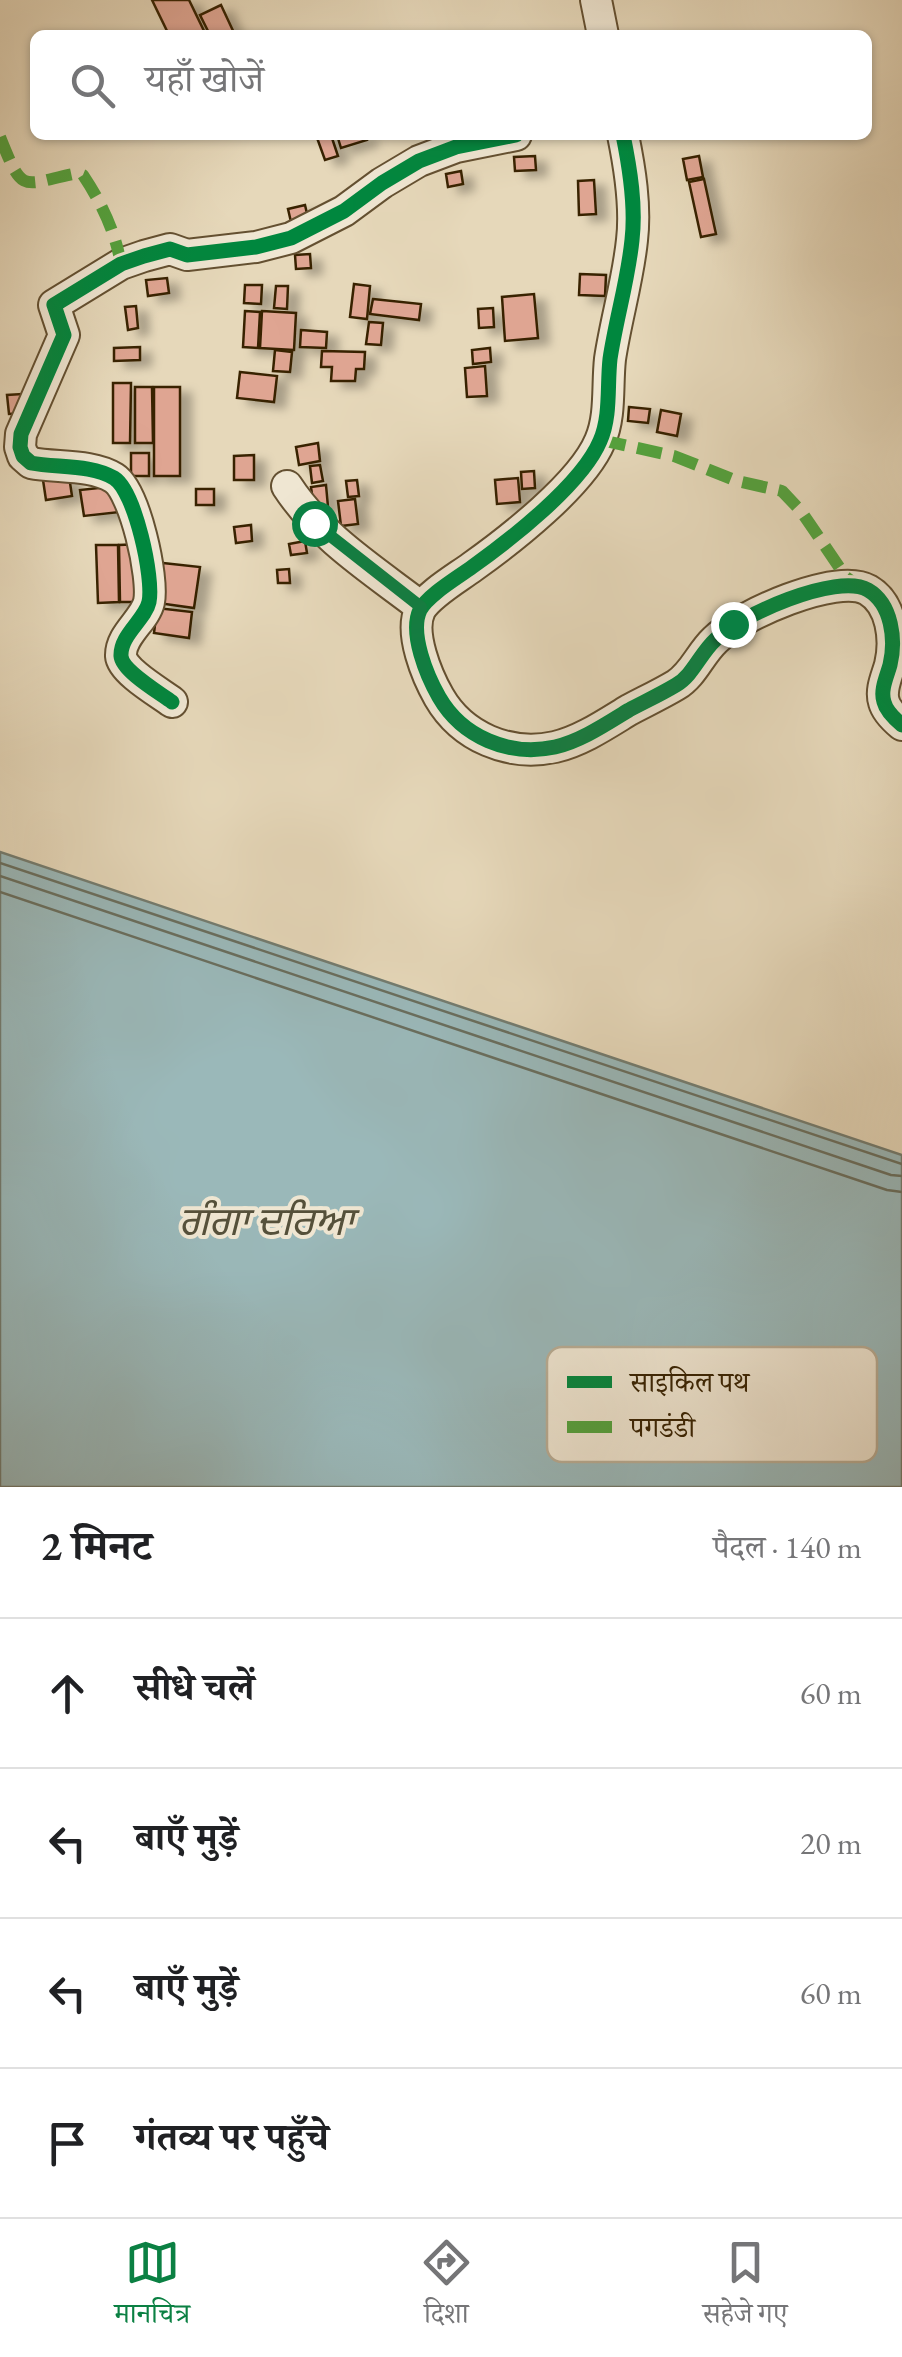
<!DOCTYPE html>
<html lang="hi">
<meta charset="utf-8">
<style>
:root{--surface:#fff;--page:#f6f6f6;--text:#202124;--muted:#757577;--line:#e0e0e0;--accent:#0b8043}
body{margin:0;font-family:"EB Garamond","Noto Serif Devanagari","Noto Sans Gurmukhi",serif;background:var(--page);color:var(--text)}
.stop{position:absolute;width:30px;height:30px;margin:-22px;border:8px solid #0b8043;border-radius:50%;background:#fff}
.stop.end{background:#0b8043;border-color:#fff;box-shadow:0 2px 10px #0008}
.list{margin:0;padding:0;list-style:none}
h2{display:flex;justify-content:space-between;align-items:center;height:130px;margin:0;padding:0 40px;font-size:42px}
h2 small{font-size:32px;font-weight:400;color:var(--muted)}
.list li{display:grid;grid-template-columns:65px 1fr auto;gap:30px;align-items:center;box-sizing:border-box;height:150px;padding:0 40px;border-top:2px solid var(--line)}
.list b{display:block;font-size:38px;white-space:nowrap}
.list em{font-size:32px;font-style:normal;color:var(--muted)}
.icon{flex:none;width:55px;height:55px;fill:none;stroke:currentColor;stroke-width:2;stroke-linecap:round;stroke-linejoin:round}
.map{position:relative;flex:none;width:902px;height:1487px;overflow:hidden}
.search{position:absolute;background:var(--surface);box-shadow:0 2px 8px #0004;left:30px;right:30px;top:30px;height:110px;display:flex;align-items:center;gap:25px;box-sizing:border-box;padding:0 35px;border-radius:15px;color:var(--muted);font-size:38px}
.sheet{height:730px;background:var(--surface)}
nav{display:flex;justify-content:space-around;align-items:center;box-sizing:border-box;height:140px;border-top:2px solid var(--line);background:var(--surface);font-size:28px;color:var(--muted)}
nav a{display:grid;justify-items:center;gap:5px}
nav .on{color:var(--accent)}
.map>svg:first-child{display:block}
.water{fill:#9ab8b9;stroke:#737c70;stroke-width:2.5}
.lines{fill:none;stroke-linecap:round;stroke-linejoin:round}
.shore{stroke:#696e5e;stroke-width:2.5}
.building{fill:#dfa592;stroke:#382303;stroke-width:2.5;filter:url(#shadow)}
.minor-casing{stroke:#645031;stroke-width:34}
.minor{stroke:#efe6d2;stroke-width:30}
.quiet{stroke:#53a23d;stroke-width:12;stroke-dasharray:25 12;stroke-linecap:butt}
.cycleway-casing{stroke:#efe6d2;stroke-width:21}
.cycleway{stroke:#00873e;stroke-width:15}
.route{stroke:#0b8043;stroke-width:12}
.labels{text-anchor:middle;stroke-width:8;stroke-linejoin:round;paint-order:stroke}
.water-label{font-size:40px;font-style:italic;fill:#55503a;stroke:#efe6d2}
.key{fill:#efe6d2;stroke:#b8ac94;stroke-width:2.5}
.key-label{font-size:28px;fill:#382303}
</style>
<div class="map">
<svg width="902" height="1487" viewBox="0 0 902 1487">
<defs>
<filter id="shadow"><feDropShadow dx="11" dy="6" stdDeviation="5" flood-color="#0004"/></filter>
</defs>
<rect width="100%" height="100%" fill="#e6d8ba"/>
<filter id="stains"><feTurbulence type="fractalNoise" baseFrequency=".002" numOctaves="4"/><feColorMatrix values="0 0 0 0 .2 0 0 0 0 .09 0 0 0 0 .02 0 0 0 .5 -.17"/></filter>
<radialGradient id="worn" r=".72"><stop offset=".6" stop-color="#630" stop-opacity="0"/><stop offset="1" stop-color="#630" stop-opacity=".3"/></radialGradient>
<polygon class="water" points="0,852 902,1155 902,1487 0,1487"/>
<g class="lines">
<g class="shore">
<polyline points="0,863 902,1164"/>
<polyline points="0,876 891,1175 902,1176"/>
<polyline points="0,892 887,1190 902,1192"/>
</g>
</g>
<g class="building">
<polygon points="152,0 189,0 206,35 169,35"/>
<polygon points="221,5 235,35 210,35 200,15"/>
<polygon points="316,135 331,135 338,156 325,160"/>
<polygon points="337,135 366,135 367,140 341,148"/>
<polygon points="535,156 536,170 515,171 514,157"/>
<polygon points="699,156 703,177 687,180 683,159"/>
<polygon points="461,171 463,184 448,187 446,174"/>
<polygon points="704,179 716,234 701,237 689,182"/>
<polygon points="594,180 596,214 579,215 578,181"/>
<polygon points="305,205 308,218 291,222 288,209"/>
<polygon points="310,254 311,268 296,269 295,255"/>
<polygon points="580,274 606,275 605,296 579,295"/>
<polygon points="167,278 169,293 148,296 146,280"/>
<polygon points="354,284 370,286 367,319 350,317"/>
<polygon points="245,285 262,285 261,304 244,303"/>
<polygon points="276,286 288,286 287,309 274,308"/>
<polygon points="534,294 538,338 505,341 502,297"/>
<polygon points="373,299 421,304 419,320 370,314"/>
<polygon points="136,306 138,328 128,330 125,307"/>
<polygon points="493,308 494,327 479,328 478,309"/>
<polygon points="245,311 260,312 258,348 243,347"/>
<polygon points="262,311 296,313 294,350 260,348"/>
<polygon points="369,322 383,323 381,345 366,344"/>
<polygon points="301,330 327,332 326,348 300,347"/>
<polygon points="140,347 140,360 114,361 114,348"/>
<polygon points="490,348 491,362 473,364 472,350"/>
<polygon points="275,350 292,352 290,372 273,371"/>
<polygon points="322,351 365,352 364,369 356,369 355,381 331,381 332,367 321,367"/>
<polygon points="485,366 487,396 467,397 465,368"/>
<polygon points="240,372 277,376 274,402 237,398"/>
<polygon points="113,383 131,383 130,443 113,443"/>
<polygon points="135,387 152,387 153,443 135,443"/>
<rect x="154" y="387" width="26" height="89"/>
<polygon points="22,394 23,413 9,414 7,395"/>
<polygon points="629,407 650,409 648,423 628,421"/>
<polygon points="661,410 681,414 677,436 657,432"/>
<polygon points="318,443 320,461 299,465 296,447"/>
<rect x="131" y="453" width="18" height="23"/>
<polygon points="254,455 254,480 234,480 234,456"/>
<polygon points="320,465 323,481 312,483 310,466"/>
<polygon points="534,471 535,488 522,489 521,472"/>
<polygon points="69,476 72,496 46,500 43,480"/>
<polygon points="518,478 520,502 497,504 495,480"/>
<polygon points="357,480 359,496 348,497 346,481"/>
<polygon points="326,485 328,507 314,509 311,487"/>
<polygon points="117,486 120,512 84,516 80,490"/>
<rect x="196" y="489" width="18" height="16"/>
<polygon points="355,499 358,524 341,526 338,501"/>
<polygon points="251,525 252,541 236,543 234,527"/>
<polygon points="305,541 307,553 291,555 289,544"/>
<polygon points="142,544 143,602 120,602 119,545"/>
<polygon points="96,545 118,545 119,602 98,603"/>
<polygon points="163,563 200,567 194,608 158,603"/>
<polygon points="289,569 290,583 278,583 277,570"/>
<polygon points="157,608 192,612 189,638 154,633"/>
</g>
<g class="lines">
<g class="minor-casing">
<g id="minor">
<polyline points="596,0 603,35"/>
<path d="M623 135C630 169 636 206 632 240 628 280 616 319 610 359 607 386 611 416 600 441 582 484 510 540 472 567 457 578 428 595 420 610 409 633 427 676 439 697 462 737 509 757 555 747 581 741 606 724 629 710 644 702 661 694 676 685 693 675 700 654 715 640 738 616 837 572 868 590 892 604 896 640 890 665 887 676 880 690 884 702 886 710 896 720 902 725"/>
<path d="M287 486C321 538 373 570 421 607"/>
<path d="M172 702C160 693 122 671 121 656 120 635 145 620 149 602 154 578 135 491 114 478 91 464 56 468 31 463L23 456 20 447 21 434 64 335 54 305 121 264 144 256 170 249 187 255 256 247 291 238 344 211 382 183 419 161 456 147 516 135"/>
</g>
</g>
<use href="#minor" class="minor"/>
<g class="quiet">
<path d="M0 137C24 197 21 184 78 173L83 175C101 202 115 231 121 264"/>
<polyline points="601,440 674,456 737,481 782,491 801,511 846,577 858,586"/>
</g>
<g class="cycleway-casing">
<g id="cycleway">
<path d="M623 135C630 169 636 206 632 240 628 280 616 319 610 359 607 386 611 416 600 441 582 484 510 540 472 567 457 578 428 595 420 610 409 633 427 676 439 697 462 737 509 757 555 747 581 741 606 724 629 710 644 702 661 694 676 685 693 675 700 654 715 640 738 616 837 572 868 590 892 604 896 640 890 665 887 676 880 690 884 702 886 710 896 720 902 725"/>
<path d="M172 702C160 693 122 671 121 656 120 635 145 620 149 602 154 578 135 491 114 478 91 464 56 468 31 463L23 456 20 447 21 434 64 335 54 305 121 264 144 256 170 249 187 255 256 247 291 238 344 211 382 183 419 161 456 147 516 135"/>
</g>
</g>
<use href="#cycleway" class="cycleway"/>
</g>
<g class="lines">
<path class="route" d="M314 523 421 607C410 638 425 674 441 701 469 746 527 760 575 740 594 733 611 720 629 711 646 701 667 693 682 681 690 674 694 665 700 657 709 644 721 634 733 624"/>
</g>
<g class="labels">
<g class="water-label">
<text x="266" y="1235">ਗੰਗਾ ਦਰਿਆ</text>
</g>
</g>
<rect x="547" y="1347" width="330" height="115" rx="15" class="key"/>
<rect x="567" y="1376" width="45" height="12" fill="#00873e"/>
<rect x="567" y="1421" width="45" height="12" fill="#53a23d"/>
<g class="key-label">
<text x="630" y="1392">साइकिल पथ</text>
<text x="630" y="1437">पगडंडी</text>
</g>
<rect width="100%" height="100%" filter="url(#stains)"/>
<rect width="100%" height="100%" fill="url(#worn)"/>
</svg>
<div class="stop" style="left:314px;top:523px"></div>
<div class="stop end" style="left:733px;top:624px"></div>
<div class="search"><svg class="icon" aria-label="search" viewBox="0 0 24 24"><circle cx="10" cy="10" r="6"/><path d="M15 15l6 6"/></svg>यहाँ खोजें</div>
</div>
<section class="sheet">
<h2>2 मिनट<small>पैदल · 140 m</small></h2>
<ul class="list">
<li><svg class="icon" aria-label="ahead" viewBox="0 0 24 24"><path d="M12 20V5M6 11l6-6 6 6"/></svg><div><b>सीधे चलें</b></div><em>60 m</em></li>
<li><svg class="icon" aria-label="left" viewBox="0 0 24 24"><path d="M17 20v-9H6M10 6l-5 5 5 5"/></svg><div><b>बाएँ मुड़ें</b></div><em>20 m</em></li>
<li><svg class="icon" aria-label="left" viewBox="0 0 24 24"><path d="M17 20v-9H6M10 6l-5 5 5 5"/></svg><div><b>बाएँ मुड़ें</b></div><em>60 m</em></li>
<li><svg class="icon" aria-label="arrive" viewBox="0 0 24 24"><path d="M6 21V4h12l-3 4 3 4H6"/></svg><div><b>गंतव्य पर पहुँचे</b></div></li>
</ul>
</section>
<nav>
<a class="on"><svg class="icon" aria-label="map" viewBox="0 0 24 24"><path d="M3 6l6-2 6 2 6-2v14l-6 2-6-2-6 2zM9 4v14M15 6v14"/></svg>मानचित्र</a>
<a><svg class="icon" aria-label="directions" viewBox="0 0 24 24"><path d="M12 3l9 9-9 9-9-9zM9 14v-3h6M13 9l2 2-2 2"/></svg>दिशा</a>
<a><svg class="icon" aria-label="saved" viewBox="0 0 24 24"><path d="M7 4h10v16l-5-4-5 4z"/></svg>सहेजे गए</a>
</nav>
